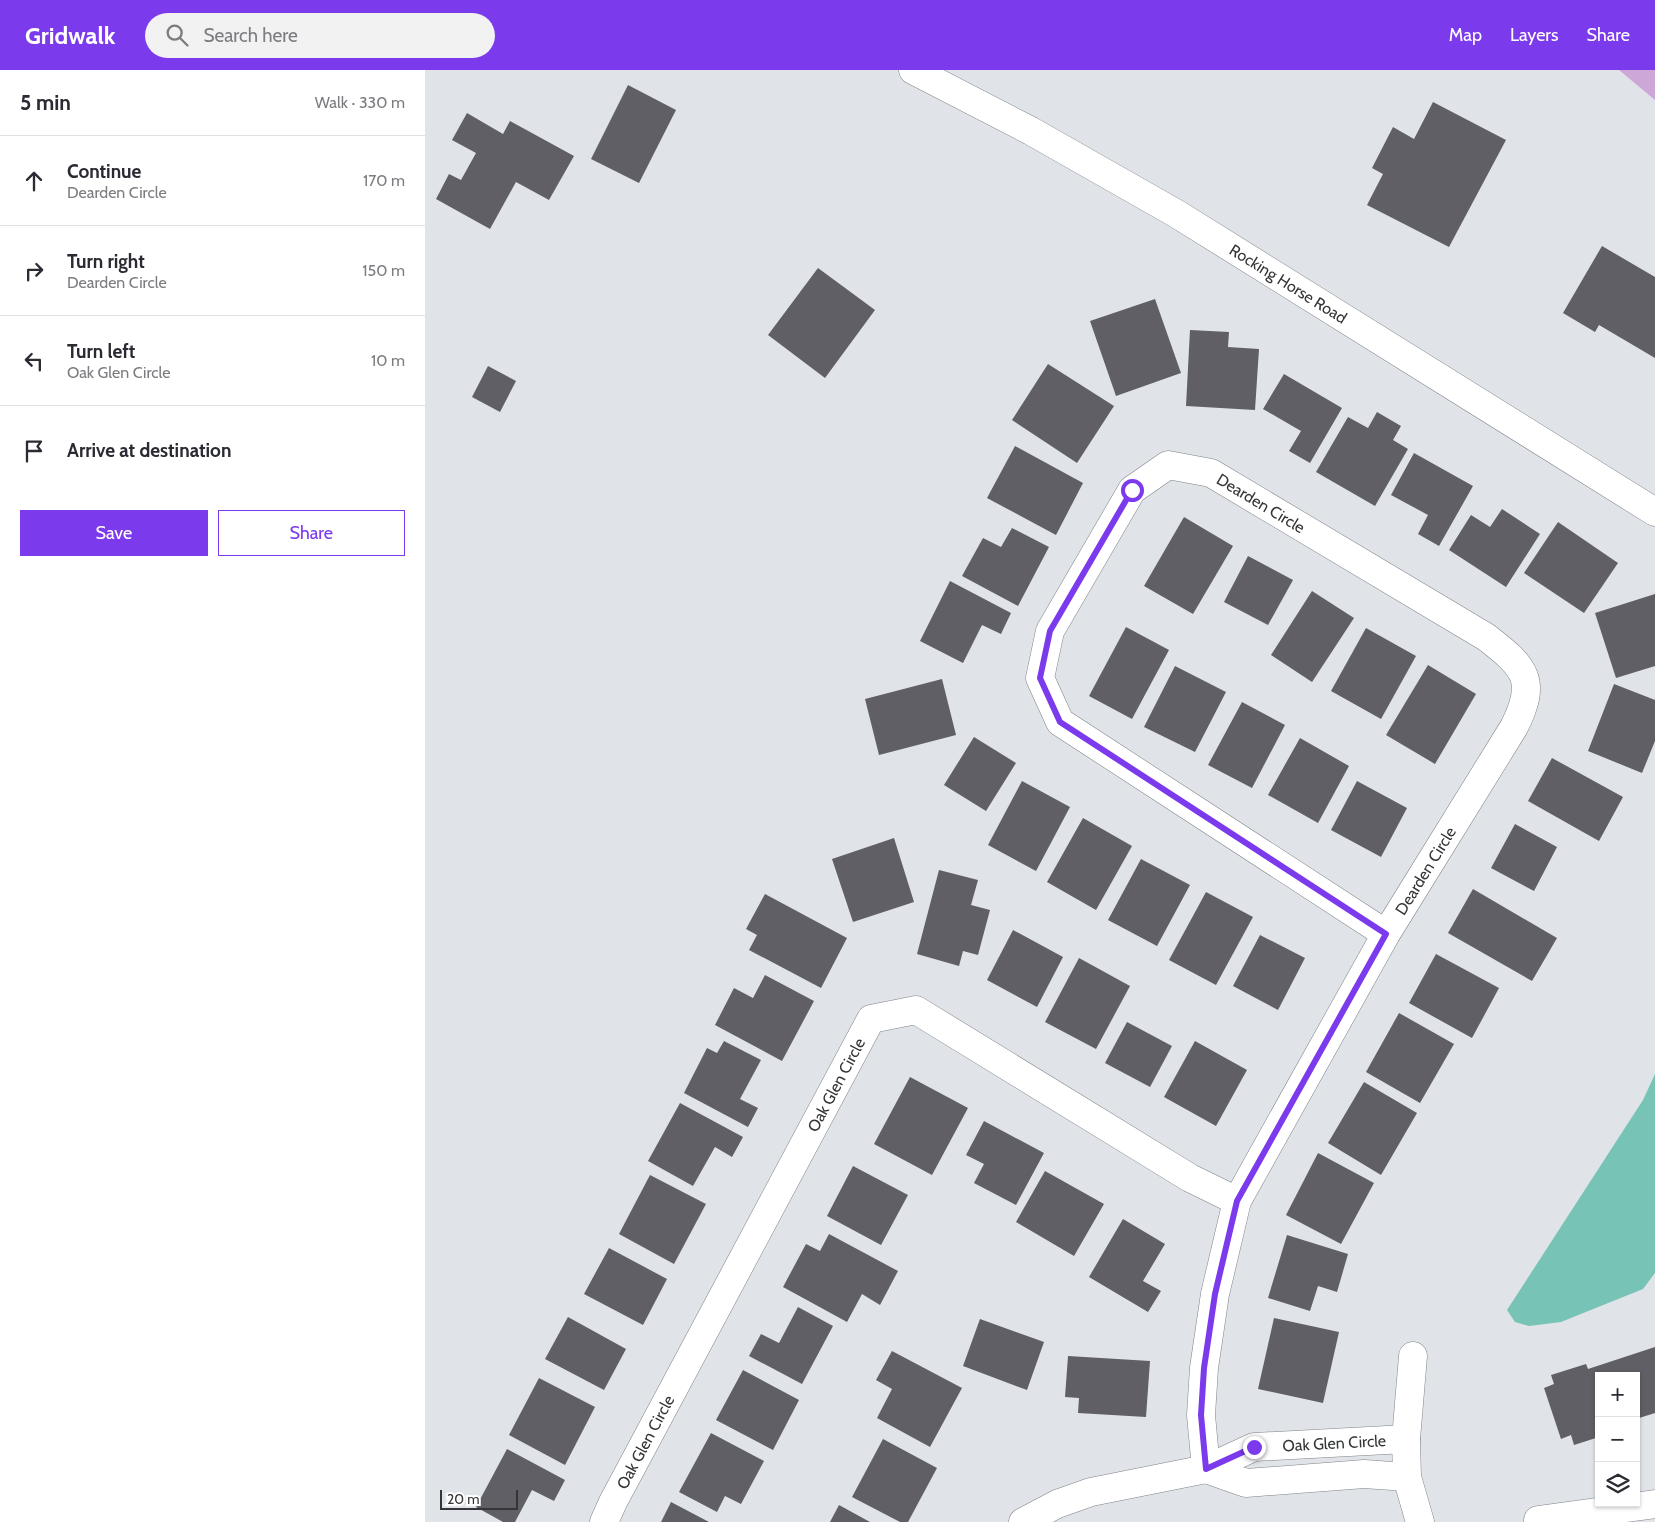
<!DOCTYPE html>
<meta charset="utf-8">
<style>
:root{--surface:#fff;--page:#f2f2f3;--text:#2b2b33;--muted:#7c7c81;--line:#e1e1e2;--accent:#7c3aed}
body{margin:0;font-family:Cabin,sans-serif;background:var(--page);color:var(--text)}
.controls{position:absolute;right:15px;bottom:15px;display:grid;overflow:hidden;border-radius:0px;box-shadow:0 1px 4px #0004}
.controls button{width:45px;height:45px;display:grid;place-items:center;padding:0;border:0;border-bottom:1px solid var(--line);background:var(--surface);color:var(--text);font:25px sans-serif}
.scale{position:absolute;left:15px;bottom:12px;width:78px;box-sizing:border-box;padding-left:5px;border:2px solid #333537;border-top:0;font-size:14px;line-height:18px;white-space:nowrap;color:#333537;-webkit-text-stroke:4px #fff;paint-order:stroke}
.stop{position:absolute;width:15px;height:15px;margin:-11px;border:4px solid #7c3aed;border-radius:50%;background:#fff}
.stop.end{background:#7c3aed;border-color:#fff;box-shadow:0 1px 5px #0008}
.list{margin:0;padding:0;list-style:none}
h2{display:flex;justify-content:space-between;align-items:center;height:65px;margin:0;padding:0 20px;font-size:21px}
h2 small{font-size:16px;font-weight:400;color:var(--muted)}
.list li{display:grid;grid-template-columns:32px 1fr auto;gap:15px;align-items:center;box-sizing:border-box;height:90px;padding:0 20px;border-top:1px solid var(--line)}
.list b{display:block;font-size:19px;white-space:nowrap}
.list p{margin:0;font-size:16px;white-space:nowrap;color:var(--muted)}
.list em{font-size:16px;font-style:normal;color:var(--muted)}
.actions{display:flex;gap:10px;padding:15px 20px}
.actions a{flex:1;padding:11px 0;border:1px solid var(--accent);border-radius:0px;text-align:center;font-size:18px;color:var(--accent)}
.actions .main{background:var(--accent);color:#fff}
.icon{flex:none;width:28px;height:28px;fill:none;stroke:currentColor;stroke-width:2;stroke-linecap:round;stroke-linejoin:round}
.map{position:relative;flex:none;width:1230px;height:1452px;overflow:hidden}
header{display:flex;align-items:center;gap:30px;box-sizing:border-box;height:70px;padding:0 25px;background:var(--accent);color:#fff}
header strong{font-size:24px}
nav{display:flex;gap:28px;margin-inline-start:auto;font-size:18px}
.search{width:350px;height:45px;background:var(--page);display:flex;align-items:center;gap:12px;box-sizing:border-box;padding:0 18px;border-radius:28px;color:var(--muted);font-size:19px}
main{display:flex}
aside{flex:1;background:var(--surface)}
.map>svg:first-child{display:block}
.green{fill:#cca7d7}
.water{fill:#77c3b5}
.building{fill:#5f5f65}
.lines{fill:none;stroke-linecap:round;stroke-linejoin:round}
.minor-casing{stroke:#7f8388;stroke-width:29}
.minor{stroke:#fff;stroke-width:28}
.route{stroke:#7c3aed;stroke-width:6}
.labels{text-anchor:middle;stroke-width:5;stroke-linejoin:round;paint-order:stroke}
.street-label{font-size:16px;fill:#333537;stroke:#fff}
</style>
<header>
<strong>Gridwalk</strong>
<div class="search"><svg class="icon" aria-label="search" viewBox="0 0 24 24"><circle cx="10" cy="10" r="6"/><path d="M15 15l6 6"/></svg>Search here</div>
<nav><a>Map</a><a>Layers</a><a>Share</a></nav>
</header>
<main>
<aside>
<h2>5 min<small>Walk · 330 m</small></h2>
<ul class="list">
<li><svg class="icon" aria-label="ahead" viewBox="0 0 24 24"><path d="M12 20V5M6 11l6-6 6 6"/></svg><div><b>Continue</b><p>Dearden Circle</p></div><em>170 m</em></li>
<li><svg class="icon" aria-label="right" viewBox="0 0 24 24"><path d="M7 20v-9h11M14 6l5 5-5 5"/></svg><div><b>Turn right</b><p>Dearden Circle</p></div><em>150 m</em></li>
<li><svg class="icon" aria-label="left" viewBox="0 0 24 24"><path d="M17 20v-9H6M10 6l-5 5 5 5"/></svg><div><b>Turn left</b><p>Oak Glen Circle</p></div><em>10 m</em></li>
<li><svg class="icon" aria-label="arrive" viewBox="0 0 24 24"><path d="M6 21V4h12l-3 4 3 4H6"/></svg><div><b>Arrive at destination</b></div></li>
</ul>
<div class="actions"><a class="main">Save</a><a>Share</a></div>
</aside>
<div class="map">
<svg width="1230" height="1452" viewBox="0 0 1230 1452">
<rect width="100%" height="100%" fill="#e0e4e9"/>
<polygon class="green" points="1194,0 1230,0 1230,30"/>
<polygon class="water" points="1230,1004 1230,1203 1218,1219 1136,1252 1104,1256 1090,1252 1082,1240 1218,1030"/>
<g class="building">
<polygon points="203,15 251,40 214,113 166,89"/>
<polygon points="1008,32 1081,70 1024,177 942,135 958,104 947,98 968,57 989,69"/>
<polygon points="42,43 78,64 85,51 149,86 124,130 91,112 65,159 11,129 24,104 36,110 51,83 27,70"/>
<polygon points="1177,176 1230,207 1230,288 1174,255 1170,262 1138,243"/>
<polygon points="393,198 450,240 400,308 343,265"/>
<polygon points="730,229 756,303 691,326 665,251"/>
<polygon points="765,260 804,262 803,277 834,279 830,340 761,336"/>
<polygon points="623,294 689,336 652,393 587,350"/>
<polygon points="63,296 91,311 75,342 47,327"/>
<polygon points="859,304 917,338 885,393 864,381 876,361 838,339"/>
<polygon points="952,342 976,356 968,370 983,379 950,436 891,402 923,347 943,358"/>
<polygon points="590,376 658,413 631,465 562,428"/>
<polygon points="989,383 1048,416 1014,476 993,464 1003,445 966,425"/>
<polygon points="1077,439 1115,464 1081,517 1024,480 1046,445 1065,457"/>
<polygon points="759,447 808,476 768,544 719,516"/>
<polygon points="1133,452 1193,493 1159,543 1099,503"/>
<polygon points="587,458 624,477 593,536 537,506 558,468 576,477"/>
<polygon points="823,486 868,510 843,555 799,532"/>
<polygon points="525,511 586,543 576,564 557,555 538,593 495,571"/>
<polygon points="887,521 929,548 887,612 846,585"/>
<polygon points="1230,524 1230,596 1191,608 1170,543"/>
<polygon points="701,557 744,580 707,649 664,626"/>
<polygon points="941,558 991,586 956,649 906,621"/>
<polygon points="1003,595 1051,624 1010,694 961,665"/>
<polygon points="750,596 801,622 770,682 719,657"/>
<polygon points="517,609 531,665 454,685 440,629"/>
<polygon points="1189,614 1230,630 1230,671 1217,703 1163,681"/>
<polygon points="817,632 860,655 827,718 783,695"/>
<polygon points="549,667 591,693 561,741 519,715"/>
<polygon points="875,668 924,696 893,753 843,725"/>
<polygon points="1127,688 1198,727 1174,771 1103,731"/>
<polygon points="597,711 645,737 611,801 563,775"/>
<polygon points="932,711 982,738 956,787 906,760"/>
<polygon points="658,748 707,776 671,840 622,812"/>
<polygon points="1090,754 1132,777 1109,821 1066,798"/>
<polygon points="469,768 489,832 428,852 407,789"/>
<polygon points="716,789 765,815 732,876 683,850"/>
<polygon points="514,800 553,810 546,835 565,840 553,885 538,881 534,896 492,884"/>
<polygon points="1048,819 1132,868 1107,911 1023,863"/>
<polygon points="781,822 828,847 791,915 744,890"/>
<polygon points="340,824 422,868 396,918 324,880 332,865 321,859"/>
<polygon points="588,860 638,887 612,937 562,910"/>
<polygon points="835,865 880,888 853,940 808,916"/>
<polygon points="1011,884 1074,918 1047,968 984,933"/>
<polygon points="654,888 705,916 671,979 620,952"/>
<polygon points="340,905 389,931 357,991 290,955 309,918 328,928"/>
<polygon points="974,943 1029,974 995,1033 941,1002"/>
<polygon points="702,952 747,976 725,1017 680,993"/>
<polygon points="299,971 336,990 315,1029 333,1038 323,1057 259,1023 282,978 292,983"/>
<polygon points="770,971 822,1000 791,1056 739,1027"/>
<polygon points="485,1007 543,1038 507,1105 449,1074"/>
<polygon points="939,1012 992,1043 956,1105 903,1073"/>
<polygon points="255,1033 318,1067 307,1087 290,1077 268,1116 223,1091"/>
<polygon points="559,1051 619,1083 591,1135 549,1113 559,1094 541,1085"/>
<polygon points="893,1083 949,1113 916,1174 861,1145"/>
<polygon points="428,1096 483,1125 456,1175 402,1146"/>
<polygon points="620,1101 679,1134 649,1186 591,1152"/>
<polygon points="225,1105 281,1134 249,1194 194,1164"/>
<polygon points="698,1149 740,1174 718,1211 736,1221 723,1242 664,1207"/>
<polygon points="404,1164 473,1201 455,1235 437,1224 422,1252 358,1217 381,1174 395,1181"/>
<polygon points="862,1165 923,1184 912,1222 893,1216 885,1241 843,1228"/>
<polygon points="184,1178 242,1209 218,1255 159,1224"/>
<polygon points="373,1237 408,1256 377,1314 324,1286 336,1264 354,1273"/>
<polygon points="143,1247 201,1279 179,1320 120,1289"/>
<polygon points="849,1248 914,1262 898,1333 833,1319"/>
<polygon points="555,1249 619,1272 602,1320 538,1296"/>
<polygon points="1230,1277 1230,1343 1211,1349 1211,1306 1174,1306 1174,1367 1149,1375 1146,1365 1136,1369 1119,1318 1129,1314 1126,1305 1161,1294 1163,1299"/>
<polygon points="467,1281 537,1318 505,1377 452,1348 467,1319 451,1310"/>
<polygon points="643,1286 725,1291 721,1347 653,1343 654,1328 640,1327"/>
<polygon points="318,1300 374,1330 348,1380 291,1350"/>
<polygon points="114,1308 170,1337 140,1395 84,1365"/>
<polygon points="286,1363 339,1391 316,1434 300,1426 292,1442 254,1422"/>
<polygon points="458,1369 512,1398 483,1452 475,1452 427,1427"/>
<polygon points="82,1379 140,1410 129,1431 107,1420 90,1452 78,1452 51,1437"/>
<polygon points="246,1432 284,1452 236,1452"/>
<polygon points="414,1435 445,1452 405,1452"/>
</g>
<g class="lines">
<g class="minor-casing">
<g id="minor">
<path id="s1" d="M488 0 606 61 752 144 1230 442"/>
<polyline points="988,1286 981,1369 982,1407 995,1452"/>
<path id="s2" d="M781 1399 776 1345 779 1298 790 1224 812 1131 961 864 1089 657C1113 610 1100 597 1061 567L786 403 743 395 707 420 625 561 615 608 635 652 961 864"/>
<polyline points="781,1399 821,1413 939,1404 982,1407"/>
<polyline points="1113,1450 1230,1434"/>
<path id="s3" d="M179 1452 188 1432 446 949 491 940 765 1108 812 1131"/>
<path id="s4" d="M598 1452 632 1434 666 1422 781 1399 829 1377 981 1369"/>
</g>
</g>
<use href="#minor" class="minor"/>
</g>
<g class="lines">
<polyline class="route" points="707,420 625,561 615,608 635,652 961,864 812,1131 790,1224 779,1298 776,1345 781,1399 829,1377"/>
</g>
<g class="labels">
<g class="street-label">
<text dy="6" stroke="none"><textPath href="#s1" startOffset="432">Rocking Horse Road</textPath></text>
<text transform="translate(836 433) rotate(31)" y="6">Dearden Circle</text>
<text dy="6" stroke="none"><textPath href="#s2" startOffset="652">Dearden Circle</textPath></text>
<text dy="6" stroke="none"><textPath href="#s3" startOffset="495">Oak Glen Circle</textPath></text>
<text dy="6" stroke="none"><textPath href="#s3" startOffset="90">Oak Glen Circle</textPath></text>
<text dy="6" stroke="none"><textPath href="#s4" startOffset="325">Oak Glen Circle</textPath></text>
</g>
</g>
</svg>
<div class="controls">
<button>+</button>
<button>−</button>
<button><svg class="icon" aria-label="layers" viewBox="0 0 24 24"><path d="M12 4l9 5-9 5-9-5zM3 14l9 5 9-5"/></svg></button>
</div>
<div class="scale">20 m</div>
<div class="stop" style="left:707px;top:420px"></div>
<div class="stop end" style="left:829px;top:1377px"></div>
</div>
</main>
